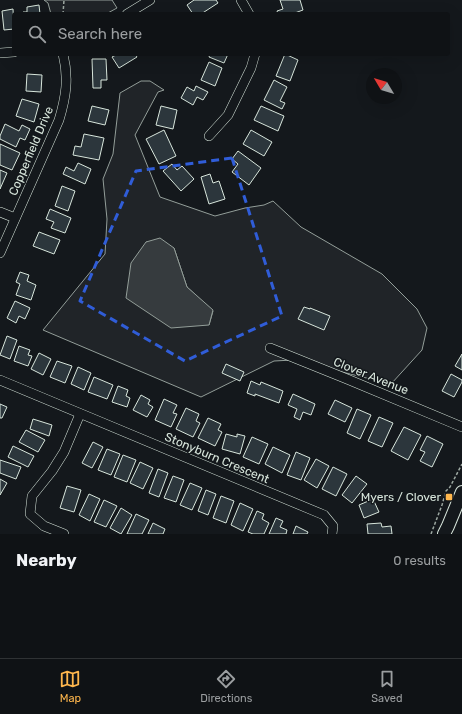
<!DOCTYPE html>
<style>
:root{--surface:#0f1215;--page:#1d2022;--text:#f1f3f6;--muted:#9b9ea0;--line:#2f3234;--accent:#ffb74d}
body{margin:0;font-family:Rubik,sans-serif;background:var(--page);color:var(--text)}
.compass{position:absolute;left:366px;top:68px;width:36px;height:36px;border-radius:50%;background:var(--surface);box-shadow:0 4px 16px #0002;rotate:308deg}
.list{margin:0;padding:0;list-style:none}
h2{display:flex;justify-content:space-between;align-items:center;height:52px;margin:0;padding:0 16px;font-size:17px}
h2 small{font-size:13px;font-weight:400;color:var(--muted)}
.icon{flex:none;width:22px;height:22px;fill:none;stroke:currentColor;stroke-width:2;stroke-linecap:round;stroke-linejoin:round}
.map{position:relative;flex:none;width:462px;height:534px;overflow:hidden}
.search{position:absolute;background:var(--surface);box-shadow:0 4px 16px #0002;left:12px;right:12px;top:12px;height:44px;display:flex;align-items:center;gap:10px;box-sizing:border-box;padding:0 14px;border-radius:4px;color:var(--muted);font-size:15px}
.sheet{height:124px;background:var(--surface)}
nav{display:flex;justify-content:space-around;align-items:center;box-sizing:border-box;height:56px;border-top:1px solid var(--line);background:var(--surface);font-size:11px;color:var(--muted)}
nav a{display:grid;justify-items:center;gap:2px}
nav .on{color:var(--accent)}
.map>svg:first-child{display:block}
.green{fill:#202428;stroke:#939e99;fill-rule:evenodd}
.water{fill:#363b3e;stroke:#939e99}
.building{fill:#2c363c;stroke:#d8e6dc}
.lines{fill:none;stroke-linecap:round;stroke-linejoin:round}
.street-casing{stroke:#d8e6dc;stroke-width:10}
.secondary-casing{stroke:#d8e6dc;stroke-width:14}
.path{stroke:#9da8a2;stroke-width:1.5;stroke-dasharray:3 2;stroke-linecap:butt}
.street{stroke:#14181c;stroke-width:9}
.secondary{stroke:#14181c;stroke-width:12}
.marked{fill:none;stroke:#305dd8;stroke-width:3;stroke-dasharray:8 5;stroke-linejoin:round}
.poi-dot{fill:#ffb74d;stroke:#14181c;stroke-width:1.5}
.labels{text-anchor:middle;stroke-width:3;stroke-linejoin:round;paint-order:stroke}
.street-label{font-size:12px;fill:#d8e6dc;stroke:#14181c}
.poi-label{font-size:12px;fill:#d8e6dc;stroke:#14181c;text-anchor:end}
</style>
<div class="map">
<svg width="462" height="534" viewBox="0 0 462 534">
<rect width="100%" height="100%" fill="#14181c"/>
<g class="green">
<polygon points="44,0 112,0 117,8 106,14 51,14 48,3"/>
<path d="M141 81H150L164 90 158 92 135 135 160 197 215 216 245 208 264 205 273 201 301 227 382 274 417 309 427 328 422 350 391 384 293 360 274 361 201 397 43 330 105 254 107 219 103 179 113 154 120 93ZM146 242 174 248 187 287 213 311 209 325Z"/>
</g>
<polygon class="water" points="160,238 174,248 187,287 213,310 209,325 171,328 126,298 131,263 146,242"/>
<g class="building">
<polygon points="194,0 216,0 218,3 201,14 193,14 187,5"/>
<polygon points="280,0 300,0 303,10 292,14 278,14 277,11 283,9"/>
<polygon points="39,5 40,14 23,14 23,12 27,12 27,7"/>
<polygon points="13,9 14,29 4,30 2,11"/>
<polygon points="118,54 135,54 137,57 119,68 112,57"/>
<polygon points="210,54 228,54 224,63 209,57"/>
<polygon points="285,54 298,60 290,81 276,76"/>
<polygon points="92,59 106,59 107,80 101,80 101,88 93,88"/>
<polygon points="209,62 222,68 215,86 201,80"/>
<polygon points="27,74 42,75 41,92 26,91"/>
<polygon points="274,80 287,87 280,101 285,103 282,109 264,100"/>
<polygon points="196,86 208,92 203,100 197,97 193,105 181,98 187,87 194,91"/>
<polygon points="22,99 39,104 34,122 16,116"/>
<polygon points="92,106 109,110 105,125 88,121"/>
<polygon points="161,106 177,110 173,129 156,125"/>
<polygon points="261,106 284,116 278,131 254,120"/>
<polygon points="5,124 19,131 22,125 30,129 25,140 20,138 16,147 0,139 0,136"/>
<polygon points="164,130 176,156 159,164 146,139"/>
<polygon points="251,130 272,142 264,156 243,144"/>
<polygon points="84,134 104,138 99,160 73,155 75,146 81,147"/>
<polygon points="0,144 20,153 12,170 0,165"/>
<polygon points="238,151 261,168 249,185 232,172 238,164 232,159"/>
<polygon points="78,163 91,169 85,184 63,174 66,167 74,171"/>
<polygon points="172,164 177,170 182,166 194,179 181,191 163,171"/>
<polygon points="0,170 7,173 0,189"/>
<polygon points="210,174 213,183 219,181 225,199 209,204 201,177"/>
<polygon points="62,186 75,191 68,211 55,206"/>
<polygon points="50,209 71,218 65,233 51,228 54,222 46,219"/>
<polygon points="39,232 60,240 54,254 33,246"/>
<polygon points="20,272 29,275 27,281 36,285 31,300 16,295 20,284 16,282"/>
<polygon points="15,301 30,308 25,319 19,316 16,323 7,318"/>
<polygon points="304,307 310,309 310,308 330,316 324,330 298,319"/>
<polygon points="7,336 17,340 10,359 0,355"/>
<polygon points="19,346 30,350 28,355 32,356 28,366 14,361"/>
<polygon points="39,353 51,359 43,375 31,369"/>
<polygon points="462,354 462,370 455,366"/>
<polygon points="57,361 72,366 65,383 50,377"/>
<polygon points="226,364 244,372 240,381 222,373"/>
<polygon points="78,367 91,373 84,390 71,384"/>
<polygon points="451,374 462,380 462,382 454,397 442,391"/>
<polygon points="94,377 113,385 107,399 88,392"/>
<polygon points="251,381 260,385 261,382 283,391 279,403 255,394 255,396 247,393"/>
<polygon points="118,386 128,390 126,396 130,398 127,407 112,402"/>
<polygon points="293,394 315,404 311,415 303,412 300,420 294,417 297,409 288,405"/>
<polygon points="141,395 150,400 148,404 153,407 147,417 133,410"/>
<polygon points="164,399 177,405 173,413 177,414 171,427 155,420"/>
<polygon points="335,400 352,408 345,422 328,414"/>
<polygon points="0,404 7,407 2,418 0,418"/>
<polygon points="186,408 199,414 196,421 200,423 193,437 176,429"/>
<polygon points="357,409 371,415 360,439 347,433"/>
<polygon points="379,417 393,423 382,447 368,441"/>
<polygon points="208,418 221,424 218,430 222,432 215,446 198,438"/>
<polygon points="33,419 52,425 49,436 30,429"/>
<polygon points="404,427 421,435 408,460 391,451"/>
<polygon points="26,430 45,440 38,452 19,442"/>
<polygon points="226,434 237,437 237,434 245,436 240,454 222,449"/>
<polygon points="427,436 443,444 432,467 420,461 425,452 420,450"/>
<polygon points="252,437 268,444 259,464 243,457"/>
<polygon points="93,442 103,447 92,468 82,463"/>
<polygon points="13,446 34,456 28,467 8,457"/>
<polygon points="273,447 290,455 282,473 265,464"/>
<polygon points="107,449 120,454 111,475 98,470"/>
<polygon points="296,452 310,458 301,480 287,475"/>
<polygon points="123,455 136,460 127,482 114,477"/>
<polygon points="316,459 329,466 317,488 304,480"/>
<polygon points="0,460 21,467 16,479 0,473"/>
<polygon points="140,462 153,468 143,489 130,483"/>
<polygon points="333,467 347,474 336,496 322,489"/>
<polygon points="158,469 168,473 159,497 149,493"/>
<polygon points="173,476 184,480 176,502 164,498"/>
<polygon points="356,476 367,484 352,503 342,495"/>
<polygon points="0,479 7,483 0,495"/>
<polygon points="190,483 202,488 192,510 180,505"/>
<polygon points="67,486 81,490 74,512 60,508"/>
<polygon points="206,490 216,494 208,515 198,511"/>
<polygon points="89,494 100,499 90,521 79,515"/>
<polygon points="221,496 234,501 226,523 213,518"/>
<polygon points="373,499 379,512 364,518 359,505"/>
<polygon points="104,500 117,506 106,527 94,522"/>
<polygon points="240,503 253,509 243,531 231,525"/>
<polygon points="121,508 132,515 121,534 110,528"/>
<polygon points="257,511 264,514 262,519 269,523 264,534 253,534 248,532"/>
<polygon points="136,514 149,520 142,534 127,534"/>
<polygon points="276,518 283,521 280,527 287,530 286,534 269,534"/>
<polygon points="153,523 165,529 163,534 148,534"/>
<polygon points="381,523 382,527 391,526 392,534 368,534 367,524"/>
<polygon points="296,526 308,532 307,534 293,534"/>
</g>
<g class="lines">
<g class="street-casing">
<g id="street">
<polyline points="241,0 249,14"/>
<polyline points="127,14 150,0"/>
<polyline points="0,53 14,52"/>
<polyline points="209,136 228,115 251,68 255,54"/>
<polyline points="0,212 15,218"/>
<path d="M0 253 59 120C66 97 69 78 63 54"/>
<polyline points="270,348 347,379 462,427"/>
<polyline points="0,380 324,515 333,526 332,534"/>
<polyline points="64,534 44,526 30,514 32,496 52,471 64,452 80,414"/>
</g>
</g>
<g class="secondary-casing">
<polyline id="secondary" points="444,534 448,526 462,492"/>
</g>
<g class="path">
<polyline points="63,14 64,0"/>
<polyline points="431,534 442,505 446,491 450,487 462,464"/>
</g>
<use href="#street" class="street"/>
<use href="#secondary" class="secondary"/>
</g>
<path class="marked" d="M232 158 282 316 185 361 80 301 136 171Z"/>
<rect class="poi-dot" x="445" y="493" width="8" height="8" rx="2"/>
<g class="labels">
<g class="street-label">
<text transform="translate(31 151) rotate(-67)" y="4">Copperfield Drive</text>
<text transform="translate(371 376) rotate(22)" y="4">Clover Avenue</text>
<text transform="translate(217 458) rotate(23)" y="4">Stonyburn Crescent</text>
</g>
<g class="poi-label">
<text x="441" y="501">Myers / Clover</text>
</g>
</g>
</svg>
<svg class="compass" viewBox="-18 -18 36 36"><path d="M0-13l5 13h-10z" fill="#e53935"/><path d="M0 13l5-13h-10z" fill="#9b9ea0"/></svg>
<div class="search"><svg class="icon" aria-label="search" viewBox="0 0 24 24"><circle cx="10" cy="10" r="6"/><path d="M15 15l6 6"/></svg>Search here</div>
</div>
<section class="sheet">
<h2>Nearby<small>0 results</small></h2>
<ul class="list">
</ul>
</section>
<nav>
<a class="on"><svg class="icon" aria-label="map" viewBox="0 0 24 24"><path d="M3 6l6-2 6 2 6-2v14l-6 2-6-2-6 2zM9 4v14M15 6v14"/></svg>Map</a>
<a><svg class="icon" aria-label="directions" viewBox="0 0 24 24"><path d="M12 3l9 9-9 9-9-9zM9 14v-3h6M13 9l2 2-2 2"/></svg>Directions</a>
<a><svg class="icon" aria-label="saved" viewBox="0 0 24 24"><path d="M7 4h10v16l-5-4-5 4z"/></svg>Saved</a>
</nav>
